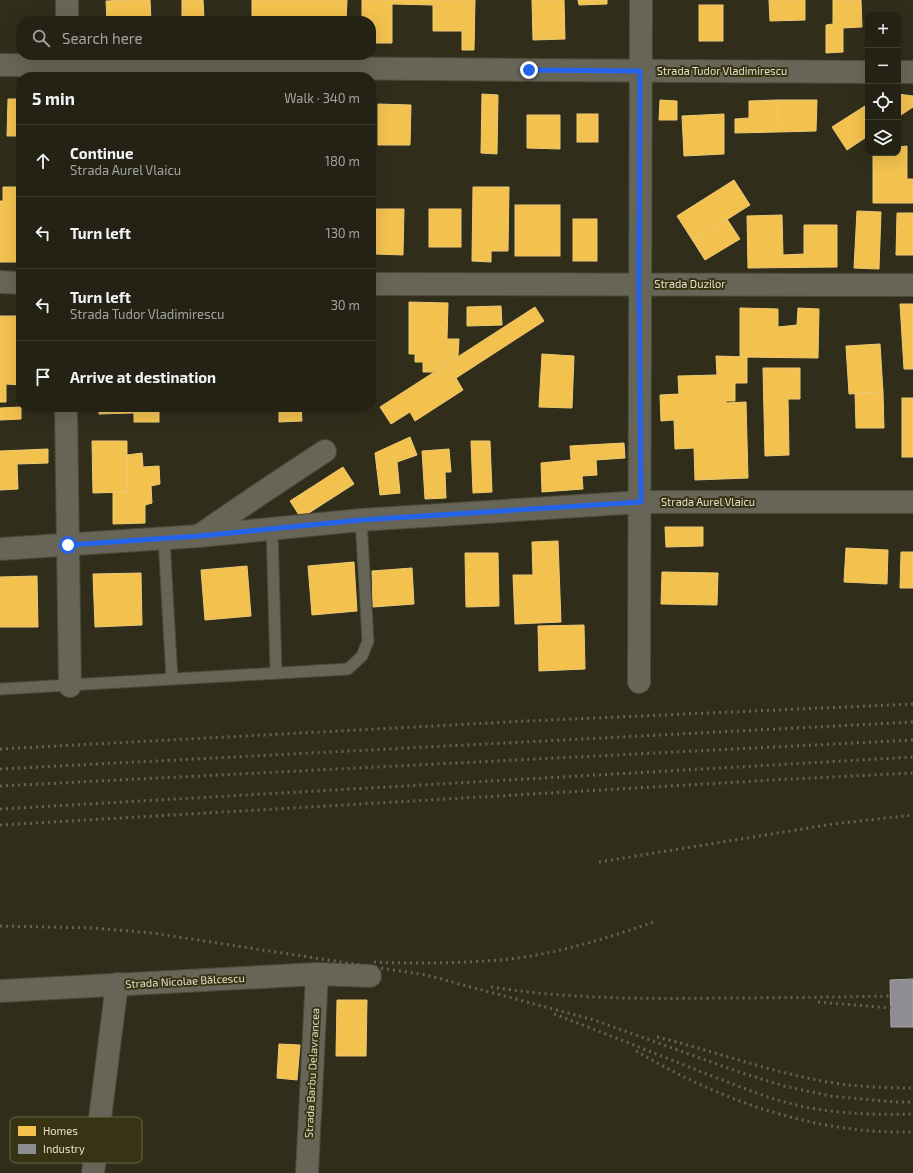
<!DOCTYPE html>
<meta charset="utf-8">
<style>
:root{--surface:#242214;--page:#302f22;--text:#f1f3f6;--muted:#a3a4a0;--line:#413f34}
body{margin:0;font-family:"Exo 2",sans-serif;background:var(--page);color:var(--text)}
.controls{position:absolute;right:12px;top:12px;display:grid;overflow:hidden;border-radius:8px;box-shadow:0 4px 16px #0002}
.controls button{width:36px;height:36px;display:grid;place-items:center;padding:0;border:0;border-bottom:1px solid var(--line);background:var(--surface);color:var(--text);font:20px sans-serif}
.stop{position:absolute;width:12px;height:12px;margin:-9px;border:3px solid #2563eb;border-radius:50%;background:#fff}
.stop.end{background:#2563eb;border-color:#fff;box-shadow:0 1px 4px #0008}
.list{margin:0;padding:0;list-style:none}
h2{display:flex;justify-content:space-between;align-items:center;height:52px;margin:0;padding:0 16px;font-size:17px}
h2 small{font-size:13px;font-weight:400;color:var(--muted)}
.list li{display:grid;grid-template-columns:26px 1fr auto;gap:12px;align-items:center;box-sizing:border-box;height:72px;padding:0 16px;border-top:1px solid var(--line)}
.list b{display:block;font-size:15px;white-space:nowrap}
.list p{margin:0;font-size:13px;white-space:nowrap;color:var(--muted)}
.list em{font-size:13px;font-style:normal;color:var(--muted)}
.icon{flex:none;width:22px;height:22px;fill:none;stroke:currentColor;stroke-width:2;stroke-linecap:round;stroke-linejoin:round}
.map{position:relative;flex:none;width:913px;height:1173px;overflow:hidden}
.search{position:absolute;background:var(--surface);box-shadow:0 4px 16px #0002;left:16px;top:16px;width:360px;height:44px;display:flex;align-items:center;gap:10px;box-sizing:border-box;padding:0 14px;border-radius:16px;color:var(--muted);font-size:15px}
.panel{position:absolute;background:var(--surface);box-shadow:0 4px 16px #0002;left:16px;top:72px;width:360px;height:340px;border-radius:16px}
.map>svg:first-child{display:block}
.homes{fill:#f2c14e;stroke:#edca74}
.industry{fill:#8d8d92;stroke:#a6a6a3}
.lines{fill:none;stroke-linecap:round;stroke-linejoin:round}
.service-casing{stroke:#4c493b;stroke-width:13}
.minor-casing{stroke:#4c493b;stroke-width:24}
.service{stroke:#676557;stroke-width:11}
.minor{stroke:#676557;stroke-width:22}
.rail{stroke:#646355;stroke-width:3;stroke-dasharray:2 4;stroke-linecap:butt}
.route{stroke:#2563eb;stroke-width:5}
.labels{text-anchor:middle;stroke-width:4;stroke-linejoin:round;paint-order:stroke}
.street-label{font-size:11px;fill:#e2dfcc;stroke:#383313}
.key{fill:#383313;stroke:#6b674a;stroke-width:1}
.key-label{font-size:11px;fill:#e2dfcc}
</style>
<div class="map">
<svg width="913" height="1173" viewBox="0 0 913 1173">
<rect width="100%" height="100%" fill="#302d1b"/>
<g class="homes">
<polygon points="125,0 150,0 151,21 107,21 106,1"/>
<polygon points="182,0 203,0 204,18 182,19"/>
<polygon points="252,0 347,0 346,21 252,21"/>
<polygon points="362,0 475,0 474,50 462,50 462,31 433,31 433,5 392,4 392,43 371,43 371,21 362,21"/>
<polygon points="532,0 564,0 565,39 533,40"/>
<polygon points="578,0 607,0 607,4 579,5"/>
<polygon points="769,0 805,0 805,20 770,21"/>
<polygon points="833,0 861,0 862,27 843,28 843,52 826,53 826,25 833,24"/>
<rect x="699" y="5" width="24" height="36"/>
<polygon points="482,94 498,95 497,154 481,153"/>
<polygon points="898,94 913,96 913,107 898,117"/>
<polygon points="8,99 21,99 21,136 7,136"/>
<polygon points="660,100 677,101 677,120 659,120"/>
<polygon points="777,100 817,100 816,131 778,132"/>
<polygon points="777,100 778,132 735,133 735,119 749,118 749,101"/>
<polygon points="378,104 411,105 410,145 378,145"/>
<polygon points="868,104 868,136 847,150 832,127"/>
<rect x="577" y="114" width="21" height="28"/>
<polygon points="724,114 724,154 684,156 682,116"/>
<polygon points="527,115 560,115 560,149 527,148"/>
<polygon points="907,146 907,179 913,179 913,203 873,203 873,153 898,153 898,147"/>
<polygon points="734,180 750,205 693,241 677,216"/>
<polygon points="3,187 21,187 20,262 0,262 0,201 3,201"/>
<polygon points="473,187 509,187 508,251 491,251 491,262 472,261"/>
<rect x="515" y="205" width="45" height="51"/>
<polygon points="376,209 404,209 403,255 375,254"/>
<rect x="429" y="209" width="32" height="38"/>
<polygon points="857,211 881,212 879,269 854,268"/>
<polygon points="897,213 913,213 913,255 896,255"/>
<polygon points="782,215 783,255 804,254 804,225 837,225 837,267 748,268 747,216"/>
<rect x="573" y="219" width="24" height="42"/>
<polygon points="727,219 740,239 705,260 693,241"/>
<rect x="371" y="226" width="4" height="21"/>
<polygon points="409,302 448,303 447,339 459,339 458,356 433,372 423,372 423,362 415,362 415,354 409,354"/>
<polygon points="900,304 913,304 913,369 904,369"/>
<polygon points="501,306 502,325 467,326 467,307"/>
<polygon points="535,307 544,321 456,378 463,390 415,421 410,412 391,424 380,407"/>
<polygon points="740,308 778,309 778,327 797,325 798,308 819,309 818,358 740,357"/>
<polygon points="0,316 21,316 21,385 6,384 6,402 0,402"/>
<polygon points="880,344 883,392 849,394 846,346"/>
<polygon points="542,354 574,356 572,408 539,407"/>
<polygon points="716,356 747,357 747,383 735,383 735,401 726,401 726,403 746,402 748,478 695,480 694,448 675,449 674,420 661,421 660,395 679,394 678,376 717,375"/>
<polygon points="763,368 800,368 800,399 788,399 789,455 765,456"/>
<polygon points="883,392 884,428 856,428 855,393"/>
<rect x="902" y="398" width="11" height="59"/>
<polygon points="21,407 21,419 0,420 0,408"/>
<polygon points="99,407 134,407 134,413 99,414"/>
<rect x="134" y="407" width="25" height="15"/>
<polygon points="279,407 301,407 302,421 279,422"/>
<polygon points="410,437 417,455 397,462 400,493 380,495 375,453"/>
<polygon points="92,441 127,441 127,492 93,493"/>
<polygon points="471,441 490,441 492,492 473,493"/>
<polygon points="624,443 625,458 596,460 597,475 582,476 583,489 542,492 541,463 571,460 570,446"/>
<polygon points="48,449 48,463 17,464 18,489 0,490 0,451"/>
<polygon points="449,449 451,472 445,472 446,498 425,499 422,451"/>
<polygon points="142,453 143,467 159,466 160,484 151,486 152,503 145,505 145,523 113,524 113,492 127,492 127,455"/>
<polygon points="343,467 354,484 301,518 290,501"/>
<polygon points="665,527 703,527 703,546 666,547"/>
<polygon points="558,541 561,622 515,624 513,575 533,575 532,542"/>
<polygon points="846,548 888,550 887,584 844,582"/>
<polygon points="901,552 913,552 913,588 900,588"/>
<polygon points="465,553 498,553 499,606 466,607"/>
<polygon points="354,562 357,611 312,615 308,566"/>
<polygon points="247,566 251,616 205,620 201,570"/>
<polygon points="412,568 414,604 373,607 372,571"/>
<polygon points="662,572 718,573 717,605 661,604"/>
<polygon points="141,573 142,625 95,627 93,574"/>
<polygon points="37,576 38,627 0,627 0,577"/>
<polygon points="584,625 585,669 539,671 538,626"/>
<polygon points="337,1000 367,1000 366,1056 336,1056"/>
<polygon points="279,1044 300,1045 297,1080 277,1078"/>
</g>
<polygon class="industry" points="913,979 913,1027 891,1027 890,980"/>
<g class="lines">
<g class="service-casing">
<g id="service">
<polyline points="272,529 276,673"/>
<polyline points="164,539 172,679"/>
<polyline points="0,689 348,669 362,656 368,641 361,520"/>
</g>
</g>
<g class="minor-casing">
<g id="minor">
<polyline points="67,21 67,0"/>
<polyline points="0,65 529,70 868,72"/>
<polyline points="898,72 913,72"/>
<polyline points="0,282 21,283"/>
<polyline points="371,284 913,285"/>
<polyline points="66,407 70,686"/>
<polyline points="200,535 257,496 325,451"/>
<polyline points="0,549 199,536 361,520 641,502 913,502"/>
<path d="M639 682C641 455 639 227 641 0"/>
<polyline points="0,991 317,974 370,976"/>
<polyline points="93,1173 117,984"/>
<polyline points="307,1173 317,974"/>
</g>
</g>
<use href="#service" class="service"/>
<use href="#minor" class="minor"/>
<g class="rail">
<polyline points="0,749 527,721 913,704"/>
<polyline points="0,769 913,722"/>
<polyline points="0,786 913,740"/>
<polyline points="0,809 913,757"/>
<polyline points="0,825 773,780 913,773"/>
<polyline points="599,862 833,824 913,815"/>
<polyline points="0,926 93,928 152,933 426,975 594,1020 739,1072 784,1086 830,1096 894,1102 913,1102"/>
<path d="M374 962C416 964 459 963 501 960 553 955 605 939 654 922"/>
<path d="M491 987C567 999 644 999 721 998 778 998 834 997 891 996"/>
<polyline points="818,1002 891,1008"/>
<path d="M554 1014C604 1033 654 1053 704 1073 739 1086 773 1101 810 1108 844 1114 879 1115 913 1114"/>
<path d="M657 1037C718 1052 778 1075 840 1084 864 1087 889 1088 913 1088"/>
<path d="M636 1051C652 1060 668 1069 684 1077 756 1112 833 1134 913 1132"/>
</g>
</g>
<g class="lines">
<polyline class="route" points="68,545 199,536 361,520 641,502 639,284 640,71 529,70"/>
</g>
<g class="labels">
<g class="street-label">
<text x="722" y="75">Strada Tudor Vladimirescu</text>
<text x="690" y="288">Strada Duzilor</text>
<text x="708" y="506">Strada Aurel Vlaicu</text>
<text transform="translate(185 981) rotate(-3)" y="4">Strada Nicolae Bălcescu</text>
<text transform="translate(312 1073) rotate(-87)" y="4">Strada Barbu Delavrancea</text>
</g>
</g>
<rect x="10" y="1117" width="132" height="46" rx="6" class="key"/>
<rect x="18" y="1126" width="18" height="10" fill="#f2c14e"/>
<rect x="18" y="1144" width="18" height="10" fill="#8d8d92"/>
<g class="key-label">
<text x="43" y="1135">Homes</text>
<text x="43" y="1153">Industry</text>
</g>
</svg>
<div class="controls">
<button>+</button>
<button>−</button>
<button><svg class="icon" aria-label="locate" viewBox="0 0 24 24"><circle cx="12" cy="12" r="6"/><path d="M12 2v4M12 18v4M2 12h4M18 12h4"/></svg></button>
<button><svg class="icon" aria-label="layers" viewBox="0 0 24 24"><path d="M12 4l9 5-9 5-9-5zM3 14l9 5 9-5"/></svg></button>
</div>
<div class="stop" style="left:68px;top:545px"></div>
<div class="stop end" style="left:529px;top:70px"></div>
<div class="search"><svg class="icon" aria-label="search" viewBox="0 0 24 24"><circle cx="10" cy="10" r="6"/><path d="M15 15l6 6"/></svg>Search here</div>
<section class="panel">
<h2>5 min<small>Walk · 340 m</small></h2>
<ul class="list">
<li><svg class="icon" aria-label="ahead" viewBox="0 0 24 24"><path d="M12 20V5M6 11l6-6 6 6"/></svg><div><b>Continue</b><p>Strada Aurel Vlaicu</p></div><em>180 m</em></li>
<li><svg class="icon" aria-label="left" viewBox="0 0 24 24"><path d="M17 20v-9H6M10 6l-5 5 5 5"/></svg><div><b>Turn left</b></div><em>130 m</em></li>
<li><svg class="icon" aria-label="left" viewBox="0 0 24 24"><path d="M17 20v-9H6M10 6l-5 5 5 5"/></svg><div><b>Turn left</b><p>Strada Tudor Vladimirescu</p></div><em>30 m</em></li>
<li><svg class="icon" aria-label="arrive" viewBox="0 0 24 24"><path d="M6 21V4h12l-3 4 3 4H6"/></svg><div><b>Arrive at destination</b></div></li>
</ul>
</section>
</div>
